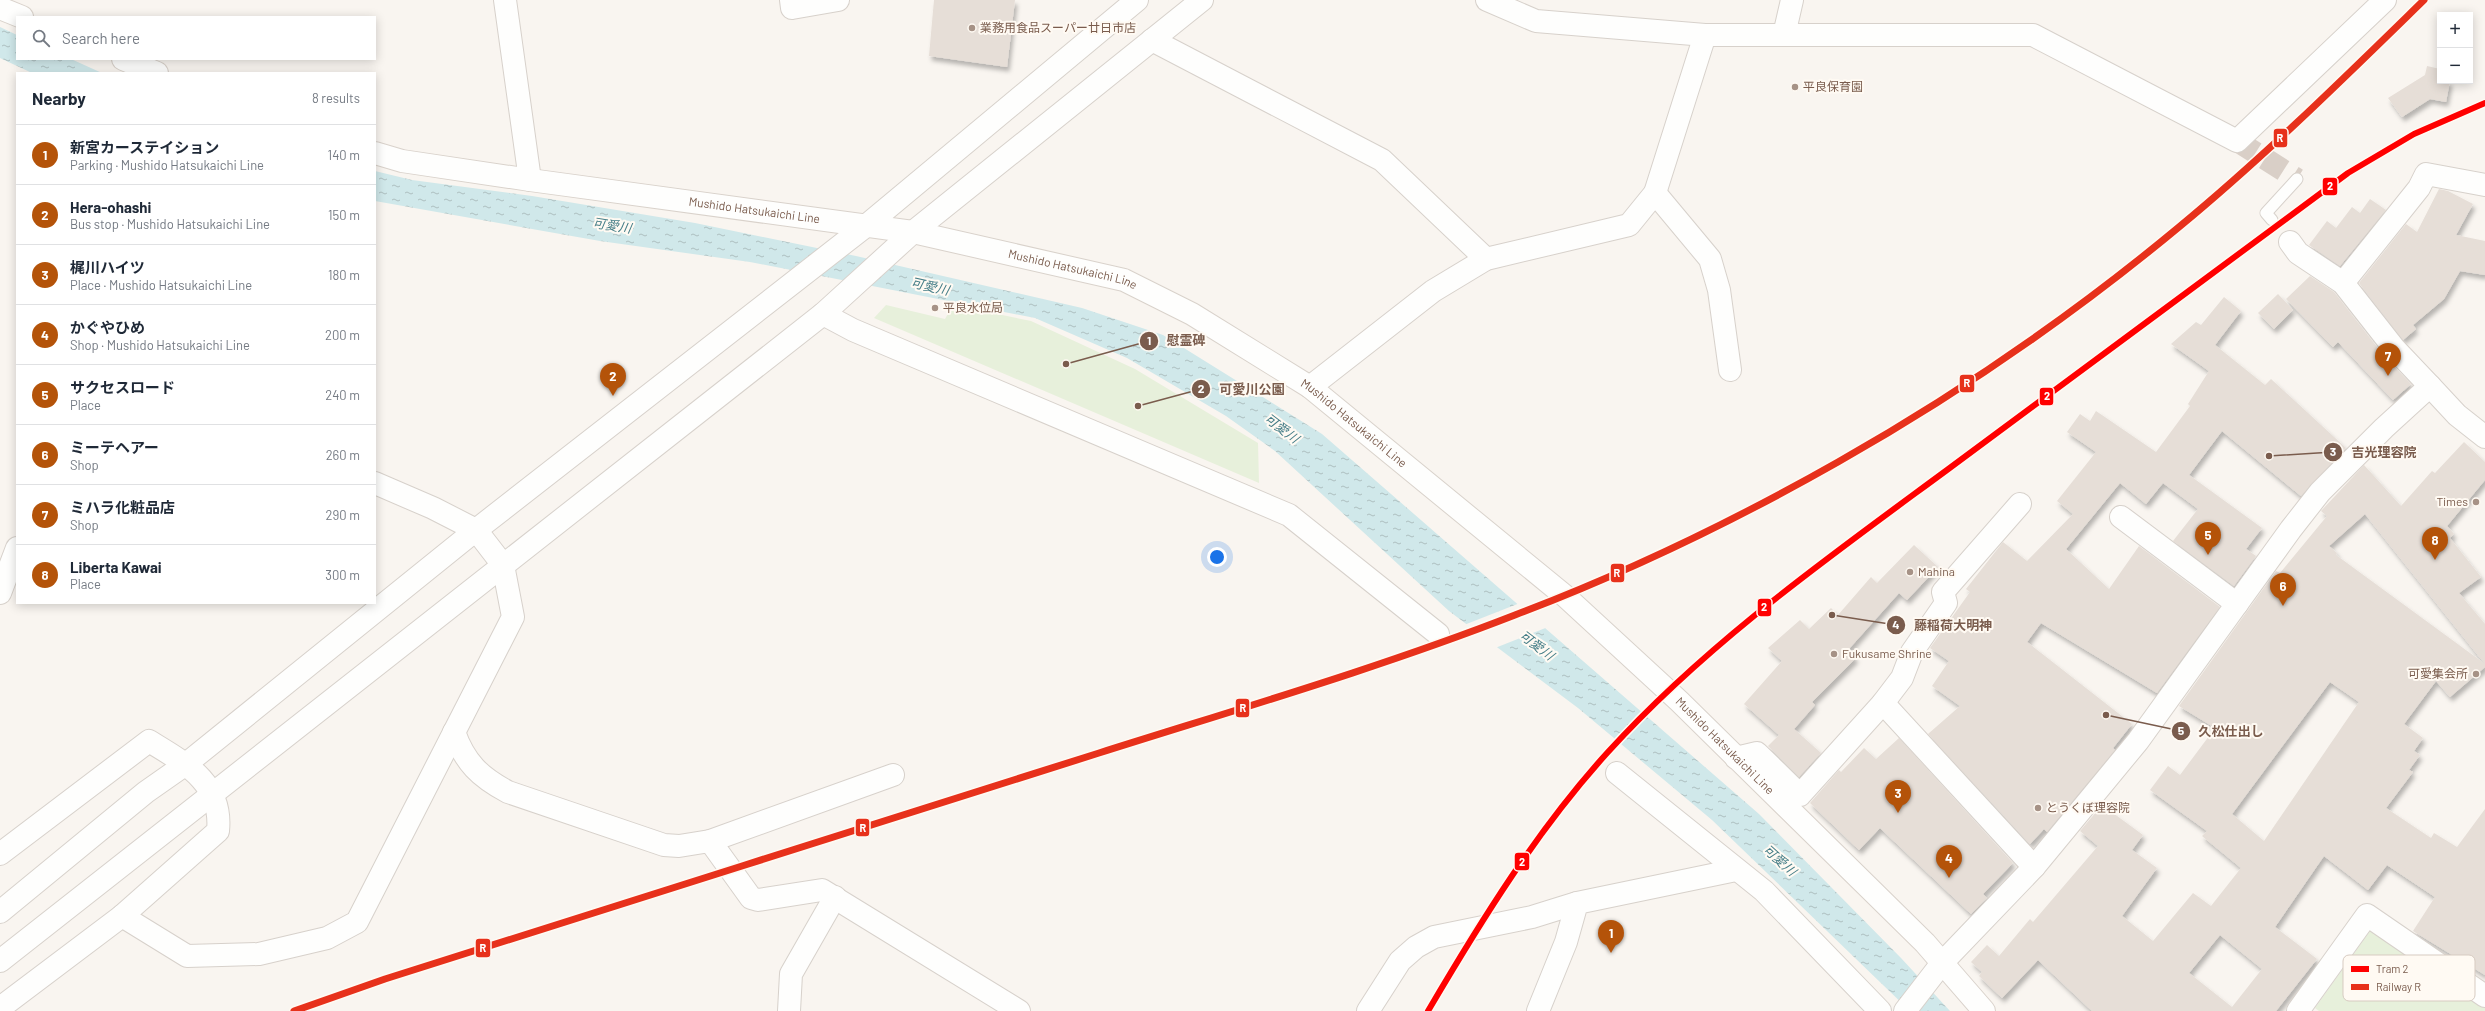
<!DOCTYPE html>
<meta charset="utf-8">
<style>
:root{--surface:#fff;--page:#f2f2f3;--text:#1f2937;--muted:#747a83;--line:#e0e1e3;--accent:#b45309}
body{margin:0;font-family:Barlow,"Noto Sans JP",sans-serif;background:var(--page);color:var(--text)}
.controls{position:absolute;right:12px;top:12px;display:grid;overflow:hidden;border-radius:0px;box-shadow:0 2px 10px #0003}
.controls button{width:36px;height:36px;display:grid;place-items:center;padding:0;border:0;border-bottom:1px solid var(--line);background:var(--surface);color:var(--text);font:20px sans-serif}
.you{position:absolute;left:1217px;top:557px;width:14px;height:14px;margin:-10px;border:3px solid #fff;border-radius:50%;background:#1a73e8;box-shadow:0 0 0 6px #1a73e833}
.badge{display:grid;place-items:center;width:26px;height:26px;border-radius:50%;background:var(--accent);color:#fff;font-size:13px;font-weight:700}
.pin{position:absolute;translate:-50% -33px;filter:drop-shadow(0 1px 2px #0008)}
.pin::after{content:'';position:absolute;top:21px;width:14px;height:12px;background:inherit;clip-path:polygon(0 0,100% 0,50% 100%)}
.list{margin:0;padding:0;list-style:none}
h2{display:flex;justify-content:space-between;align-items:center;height:52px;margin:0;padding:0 16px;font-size:17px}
h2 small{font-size:13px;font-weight:400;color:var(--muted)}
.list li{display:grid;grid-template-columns:26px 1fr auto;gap:12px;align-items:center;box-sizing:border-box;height:60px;padding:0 16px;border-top:1px solid var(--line)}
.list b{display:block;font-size:15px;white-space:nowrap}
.list p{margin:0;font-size:13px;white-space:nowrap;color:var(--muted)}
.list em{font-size:13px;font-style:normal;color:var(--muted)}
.icon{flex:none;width:22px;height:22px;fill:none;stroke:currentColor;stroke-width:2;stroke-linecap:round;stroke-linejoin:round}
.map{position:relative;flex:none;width:2485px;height:1011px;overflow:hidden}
.search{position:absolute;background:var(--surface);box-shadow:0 2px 10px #0003;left:16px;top:16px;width:360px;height:44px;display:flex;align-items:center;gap:10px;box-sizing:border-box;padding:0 14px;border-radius:0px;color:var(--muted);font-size:15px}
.panel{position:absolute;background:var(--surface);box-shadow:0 2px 10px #0003;left:16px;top:72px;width:360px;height:532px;border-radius:0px}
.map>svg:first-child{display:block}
.park{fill:#e7f0db}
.water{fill:url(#water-ripples)}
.pier{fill:#f9f5f0}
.building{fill:#e6ded7;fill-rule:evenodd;filter:url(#shadow)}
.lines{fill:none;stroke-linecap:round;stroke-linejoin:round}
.minor-tunnel{stroke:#d9cfc7;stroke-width:22;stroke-dasharray:22 11;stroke-linecap:butt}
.service-casing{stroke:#d7d1cb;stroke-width:13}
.minor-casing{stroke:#d7d1cb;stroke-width:24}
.tertiary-casing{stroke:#d7d1cb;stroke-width:24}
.secondary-casing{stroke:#d9d2cb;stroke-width:24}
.service{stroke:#fefefd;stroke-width:11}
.minor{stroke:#fefefd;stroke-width:22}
.tertiary{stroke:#fefefd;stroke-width:22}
.secondary{stroke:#fefefd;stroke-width:22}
.rail-1-casing{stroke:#fffaf3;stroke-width:10}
.rail-1{stroke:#e7311b;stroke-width:7}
.tram-1-casing{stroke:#fffaf3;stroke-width:9}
.tram-1{stroke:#f00;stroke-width:6}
.poi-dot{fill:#a69286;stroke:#fffaf3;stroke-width:1.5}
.labels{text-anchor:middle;stroke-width:4;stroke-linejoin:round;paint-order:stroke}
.poi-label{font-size:12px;fill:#7a5c4d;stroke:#fffaf3;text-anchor:start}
.street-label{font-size:12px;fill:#7a5c4d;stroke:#fffaf3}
.water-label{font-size:13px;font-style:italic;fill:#437c86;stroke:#fffaf3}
.key{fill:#fffaf3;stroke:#d7cbc1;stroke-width:1}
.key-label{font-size:11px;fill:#7a5c4d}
.leader{fill:none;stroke:#7a5c4d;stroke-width:1.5}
.callout-dot{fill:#7a5c4d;stroke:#fffaf3;stroke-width:1.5}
.mark-label{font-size:12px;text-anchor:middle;font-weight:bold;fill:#fff}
.callout-label{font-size:13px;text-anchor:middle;font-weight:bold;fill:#7a5c4d;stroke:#fffaf3;stroke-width:4;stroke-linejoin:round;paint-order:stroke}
.line-badge{stroke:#fffaf3;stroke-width:1.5}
.badge-label{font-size:11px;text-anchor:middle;font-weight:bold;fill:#fff}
</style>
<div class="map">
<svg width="2485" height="1011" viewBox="0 0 2485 1011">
<defs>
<pattern id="water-ripples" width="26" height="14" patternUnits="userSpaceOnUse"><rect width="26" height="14" fill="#d0e8ea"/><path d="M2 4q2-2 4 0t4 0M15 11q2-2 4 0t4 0" fill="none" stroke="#aebfc0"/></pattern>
<filter id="shadow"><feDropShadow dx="2.5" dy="4.5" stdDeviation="2" flood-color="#0004"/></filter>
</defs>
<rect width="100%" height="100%" fill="#f9f5f0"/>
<g class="park">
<polygon points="886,305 945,319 953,305 1031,321 1135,369 1258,443 1259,483 874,318"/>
<polygon points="2375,924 2485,1000 2485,1011 2319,1011 2315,1008"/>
</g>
<g class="water">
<polygon points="0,27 17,35 17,59 71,59 102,73 32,73 0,58"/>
<polygon points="375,171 412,180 532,196 695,223 856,256 1082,308 1163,335 1322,434 1759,814 1901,958 1950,1011 1910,1011 1712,820 1578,708 1449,611 1275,451 1226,416 1127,358 1035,318 750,262 600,241 375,201"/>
</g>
<polygon class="pier" points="1520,603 1548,627 1495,648 1464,625"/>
<g class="building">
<polygon points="934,0 1015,0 1007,67 929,56"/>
<polygon points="2427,66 2440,69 2440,81 2450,81 2446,102 2430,99 2402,117 2388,98 2425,75"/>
<polygon points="2439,189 2448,191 2473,204 2456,235 2485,241 2485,275 2460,271 2444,299 2413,325 2416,329 2403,340 2359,283 2406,224 2417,232"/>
<polygon points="2370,199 2386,210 2340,266 2309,245 2327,221 2336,228 2352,207 2360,213"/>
<polygon points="2310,276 2334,292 2384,356 2411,384 2393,400 2338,342 2333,347 2286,299"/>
<polygon points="2278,294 2293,310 2274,329 2258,313"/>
<polygon points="2224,297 2241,311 2215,345 2265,385 2271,379 2346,448 2301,496 2222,431 2189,475 2262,528 2246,549 2256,556 2234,586 2173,541 2198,509 2163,483 2146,504 2120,483 2066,549 2109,589 2139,546 2220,607 2157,693 2041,623 2027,642 2132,724 2113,748 2115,750 2047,832 2044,829 2030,844 1928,734 1960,706 1932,686 1949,661 1930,648 1970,592 1966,589 2003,542 2027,561 2073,514 2057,501 2096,452 2067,432 2080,414 2090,421 2096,411 2156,452 2190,406 2188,404 2209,371 2171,344 2196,322 2201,325"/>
<path d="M2464 442 2485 462V480L2447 526 2454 534 2450 538 2481 577 2459 593 2485 624V664L2365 514 2329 546 2337 553 2336 555 2485 664V667L2450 697 2436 681 2404 724 2423 738 2414 751 2420 755 2409 770 2413 772 2386 808 2431 838 2434 833 2457 847 2485 809V975L2413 931 2435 897 2387 865 2368 890 2324 856 2275 927 2317 959 2276 1011H2092L2038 960 2002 998 1979 976 1982 972 1971 962 1987 945 1999 956 2030 919 2033 922 2098 846 2080 831 2102 805 2143 835 2132 850 2157 868 2122 916 2153 941 2193 893 2211 906 2241 868 2202 836 2207 831 2150 790 2168 766 2180 775 2215 728 2179 706 2276 571 2280 573 2327 516 2321 511 2364 465 2401 506 2432 471 2435 473ZM2330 682 2359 702 2264 841 2232 814ZM2220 935 2262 969 2232 1007 2189 973Z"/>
<polygon points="1914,545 1938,567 1907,600 1899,593 1848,650 1856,658 1812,702 1815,705 1794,729 1821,753 1799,777 1768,746 1779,735 1744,704 1782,661 1768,648 1800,620 1809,629 1831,608 1838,615 1871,577 1877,583"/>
<polygon points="1899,738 2013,863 1983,894 1987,898 1971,914 1880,828 1859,850 1810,803 1839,770 1841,772 1864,748 1876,759"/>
</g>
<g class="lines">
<polyline class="minor-tunnel" points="2237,141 2297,179"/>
<g class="service-casing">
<polyline id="service" points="2272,220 2266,213 2297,179"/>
</g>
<g class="minor-casing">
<g id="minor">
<polyline points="505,0 530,180"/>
<polyline points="791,0 792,8 838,0"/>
<polyline points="1487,0 1536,21 1705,35 2033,35 2237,141 2385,0"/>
<polyline points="1784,35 1792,0"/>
<polyline points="1152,40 1382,160 1486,259"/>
<polyline points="1655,193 1710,259 1719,290 1730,370"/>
<polyline points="2290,242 2298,253 2343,283 2394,348 2430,386"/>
<polyline points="2343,283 2419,188 2426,174 2485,185"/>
<polyline points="823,314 853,330 1289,515 1438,634"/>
<polyline points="1310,387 1433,291 1486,259 1629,225 1655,193 1705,35"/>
<polyline points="2121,517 2237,604"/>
<polyline points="0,593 17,548"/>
<polyline points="1883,703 2034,867"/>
<path d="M454 732C465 763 480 777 508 792L664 845 679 846 710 841 751 898 758 900 822 890 1019 1011"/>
<polyline points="1736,758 1757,753 1800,795 1883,703 1902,678 1912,652 1946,603 1943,592 2020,504"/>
<polyline points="1617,773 1764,891 1880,1011"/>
<polyline points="710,841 893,775"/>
<path d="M0 854 149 741C185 763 223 783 218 831L122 916 0 1008"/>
<polyline points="122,916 187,956 259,954 327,938 357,922 513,617 503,565 476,530 433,508 375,483"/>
<polyline points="789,1011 791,974 835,897"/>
<polyline points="1368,1011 1400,961 1416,947 1434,937 1532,917 1577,903"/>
<polyline points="1538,1011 1566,942 1577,903 1736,870"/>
<polyline points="1905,1011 1942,963 2034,867 2138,741 2291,529 2320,492 2384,428 2430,386 2457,415 2485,437"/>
<polyline points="2298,1011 2367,915 2485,996"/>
</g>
</g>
<g class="tertiary-casing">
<g id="tertiary">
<polyline points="0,912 146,792 186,764 476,530 867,225 1137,0"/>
<polyline points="0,961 823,314 913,232 1202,0"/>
</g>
</g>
<g class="secondary-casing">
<g id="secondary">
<polyline points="0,8 22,17"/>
<polyline points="123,59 157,73"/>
<path id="s1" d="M375 153 402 161 530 180 913 232 1124 280 1192 314 1310 387 1565 596 1679 701 1925 943 1984 1011"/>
</g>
</g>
<use href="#service" class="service"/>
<use href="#minor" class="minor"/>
<use href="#tertiary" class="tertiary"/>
<use href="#secondary" class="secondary"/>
<g class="rail-1-casing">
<path id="rail-1" d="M294 1011 385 979C623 904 861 828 1099 753 1238 709 1379 668 1515 615 1626 573 1734 521 1838 462 1958 394 2073 315 2179 227 2265 156 2344 78 2424 0"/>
</g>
<use href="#rail-1" class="rail-1"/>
<g class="tram-1-casing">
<path id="tram-1" d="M1428 1011C1481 921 1537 830 1608 752 1707 643 1829 557 1947 470 2081 371 2214 272 2348 173L2414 134 2485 103"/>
</g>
<use href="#tram-1" class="tram-1"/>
</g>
<g class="poi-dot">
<circle cx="972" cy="28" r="4"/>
<circle cx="1795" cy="87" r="4"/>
<circle cx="935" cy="308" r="4"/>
<circle cx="2476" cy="502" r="4"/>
<circle cx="1910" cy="572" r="4"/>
<circle cx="1834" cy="654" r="4"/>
<circle cx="2476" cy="674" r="4"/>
<circle cx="2038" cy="808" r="4"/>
</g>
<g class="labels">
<g class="poi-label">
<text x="980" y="32">業務用食品スーパー廿日市店</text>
<text x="1803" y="91">平良保育園</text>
<text x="943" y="312">平良水位局</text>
<text x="2468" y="506" text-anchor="end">Times</text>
<text x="1918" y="576">Mahina</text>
<text x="1842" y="658">Fukusame Shrine</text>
<text x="2468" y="678" text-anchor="end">可愛集会所</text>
<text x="2046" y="812">とうくぼ理容院</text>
</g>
<g class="street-label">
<text dy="4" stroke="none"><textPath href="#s1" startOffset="384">Mushido Hatsukaichi Line</textPath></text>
<text dy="4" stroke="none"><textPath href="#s1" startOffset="708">Mushido Hatsukaichi Line</textPath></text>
<text dy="4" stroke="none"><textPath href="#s1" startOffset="1032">Mushido Hatsukaichi Line</textPath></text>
<text dy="4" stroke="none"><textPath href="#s1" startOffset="1524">Mushido Hatsukaichi Line</textPath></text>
</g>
<g class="water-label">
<text transform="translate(612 225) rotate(9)" y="5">可愛川</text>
<text transform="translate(930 286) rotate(13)" y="5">可愛川</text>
<text transform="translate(1282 428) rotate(37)" y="5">可愛川</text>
<text transform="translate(1537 645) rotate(37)" y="5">可愛川</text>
<text transform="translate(1780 860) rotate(42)" y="5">可愛川</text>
</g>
</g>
<rect x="2343" y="955" width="132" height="46" rx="6" class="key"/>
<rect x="2351" y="966" width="18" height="6" fill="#f00"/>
<rect x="2351" y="984" width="18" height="6" fill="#e7311b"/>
<g class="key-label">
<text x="2376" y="973">Tram 2</text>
<text x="2376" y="991">Railway R</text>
</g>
<path class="leader" d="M1066 364L1149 341M1138 406L1201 389M2269 456L2333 452M1832 615L1896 625M2106 715L2181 731"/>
<g class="callout-dot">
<circle cx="1066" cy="364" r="4"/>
<circle cx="1138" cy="406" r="4"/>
<circle cx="2269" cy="456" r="4"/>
<circle cx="1832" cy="615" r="4"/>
<circle cx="2106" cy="715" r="4"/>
<circle cx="1149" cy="341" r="10"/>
<circle cx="1201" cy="389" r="10"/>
<circle cx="2333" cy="452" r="10"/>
<circle cx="1896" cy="625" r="10"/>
<circle cx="2181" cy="731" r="10"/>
</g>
<g class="mark-label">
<text x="1149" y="345">1</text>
<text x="1201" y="393">2</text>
<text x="2333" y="456">3</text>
<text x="1896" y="629">4</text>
<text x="2181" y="735">5</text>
</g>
<g class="callout-label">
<text x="1186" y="345">慰霊碑</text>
<text x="1252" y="394">可愛川公園</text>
<text x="2384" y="457">吉光理容院</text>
<text x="1953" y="630">藤稲荷大明神</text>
<text x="2231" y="736">久松仕出し</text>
</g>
<g class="line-badge">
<rect x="2273" y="128" width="15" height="20" rx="4" fill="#e7311b"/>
<rect x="2322" y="177" width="16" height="19" rx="4" fill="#f00"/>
<rect x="1959" y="374" width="16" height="19" rx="4" fill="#e7311b"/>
<rect x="2039" y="387" width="15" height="19" rx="4" fill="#f00"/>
<rect x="1610" y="563" width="15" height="20" rx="4" fill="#e7311b"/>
<rect x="1757" y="598" width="15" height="19" rx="4" fill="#f00"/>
<rect x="1235" y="698" width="15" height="20" rx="4" fill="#e7311b"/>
<rect x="855" y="818" width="15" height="19" rx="4" fill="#e7311b"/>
<rect x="1514" y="852" width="16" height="19" rx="4" fill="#f00"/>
<rect x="475" y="938" width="16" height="20" rx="4" fill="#e7311b"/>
</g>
<g class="badge-label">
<text x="2280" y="142">R</text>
<text x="2330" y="190">2</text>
<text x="1967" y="387">R</text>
<text x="2047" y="400">2</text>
<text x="1617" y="577">R</text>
<text x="1764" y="611">2</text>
<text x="1243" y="712">R</text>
<text x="863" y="832">R</text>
<text x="1522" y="866">2</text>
<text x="483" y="952">R</text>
</g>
</svg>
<div class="controls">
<button>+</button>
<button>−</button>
</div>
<div class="you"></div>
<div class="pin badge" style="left:1611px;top:953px">1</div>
<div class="pin badge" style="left:613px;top:396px">2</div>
<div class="pin badge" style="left:1898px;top:813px">3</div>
<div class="pin badge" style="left:1949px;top:878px">4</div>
<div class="pin badge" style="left:2208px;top:555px">5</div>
<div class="pin badge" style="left:2283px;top:606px">6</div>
<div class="pin badge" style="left:2388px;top:376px">7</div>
<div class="pin badge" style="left:2435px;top:560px">8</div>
<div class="search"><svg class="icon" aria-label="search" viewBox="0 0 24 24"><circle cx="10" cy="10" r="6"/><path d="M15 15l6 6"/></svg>Search here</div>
<section class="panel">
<h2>Nearby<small>8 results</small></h2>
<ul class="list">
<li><span class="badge">1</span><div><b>新宮カーステイション</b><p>Parking · Mushido Hatsukaichi Line</p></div><em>140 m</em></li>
<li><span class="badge">2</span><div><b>Hera-ohashi</b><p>Bus stop · Mushido Hatsukaichi Line</p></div><em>150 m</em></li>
<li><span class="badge">3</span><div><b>梶川ハイツ</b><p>Place · Mushido Hatsukaichi Line</p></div><em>180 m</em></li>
<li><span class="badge">4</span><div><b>かぐやひめ</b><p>Shop · Mushido Hatsukaichi Line</p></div><em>200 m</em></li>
<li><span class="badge">5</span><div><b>サクセスロード</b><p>Place</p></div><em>240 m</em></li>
<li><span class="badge">6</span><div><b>ミーテヘアー</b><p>Shop</p></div><em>260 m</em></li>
<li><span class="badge">7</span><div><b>ミハラ化粧品店</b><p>Shop</p></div><em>290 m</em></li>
<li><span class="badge">8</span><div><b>Liberta Kawai</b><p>Place</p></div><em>300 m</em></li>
</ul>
</section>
</div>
